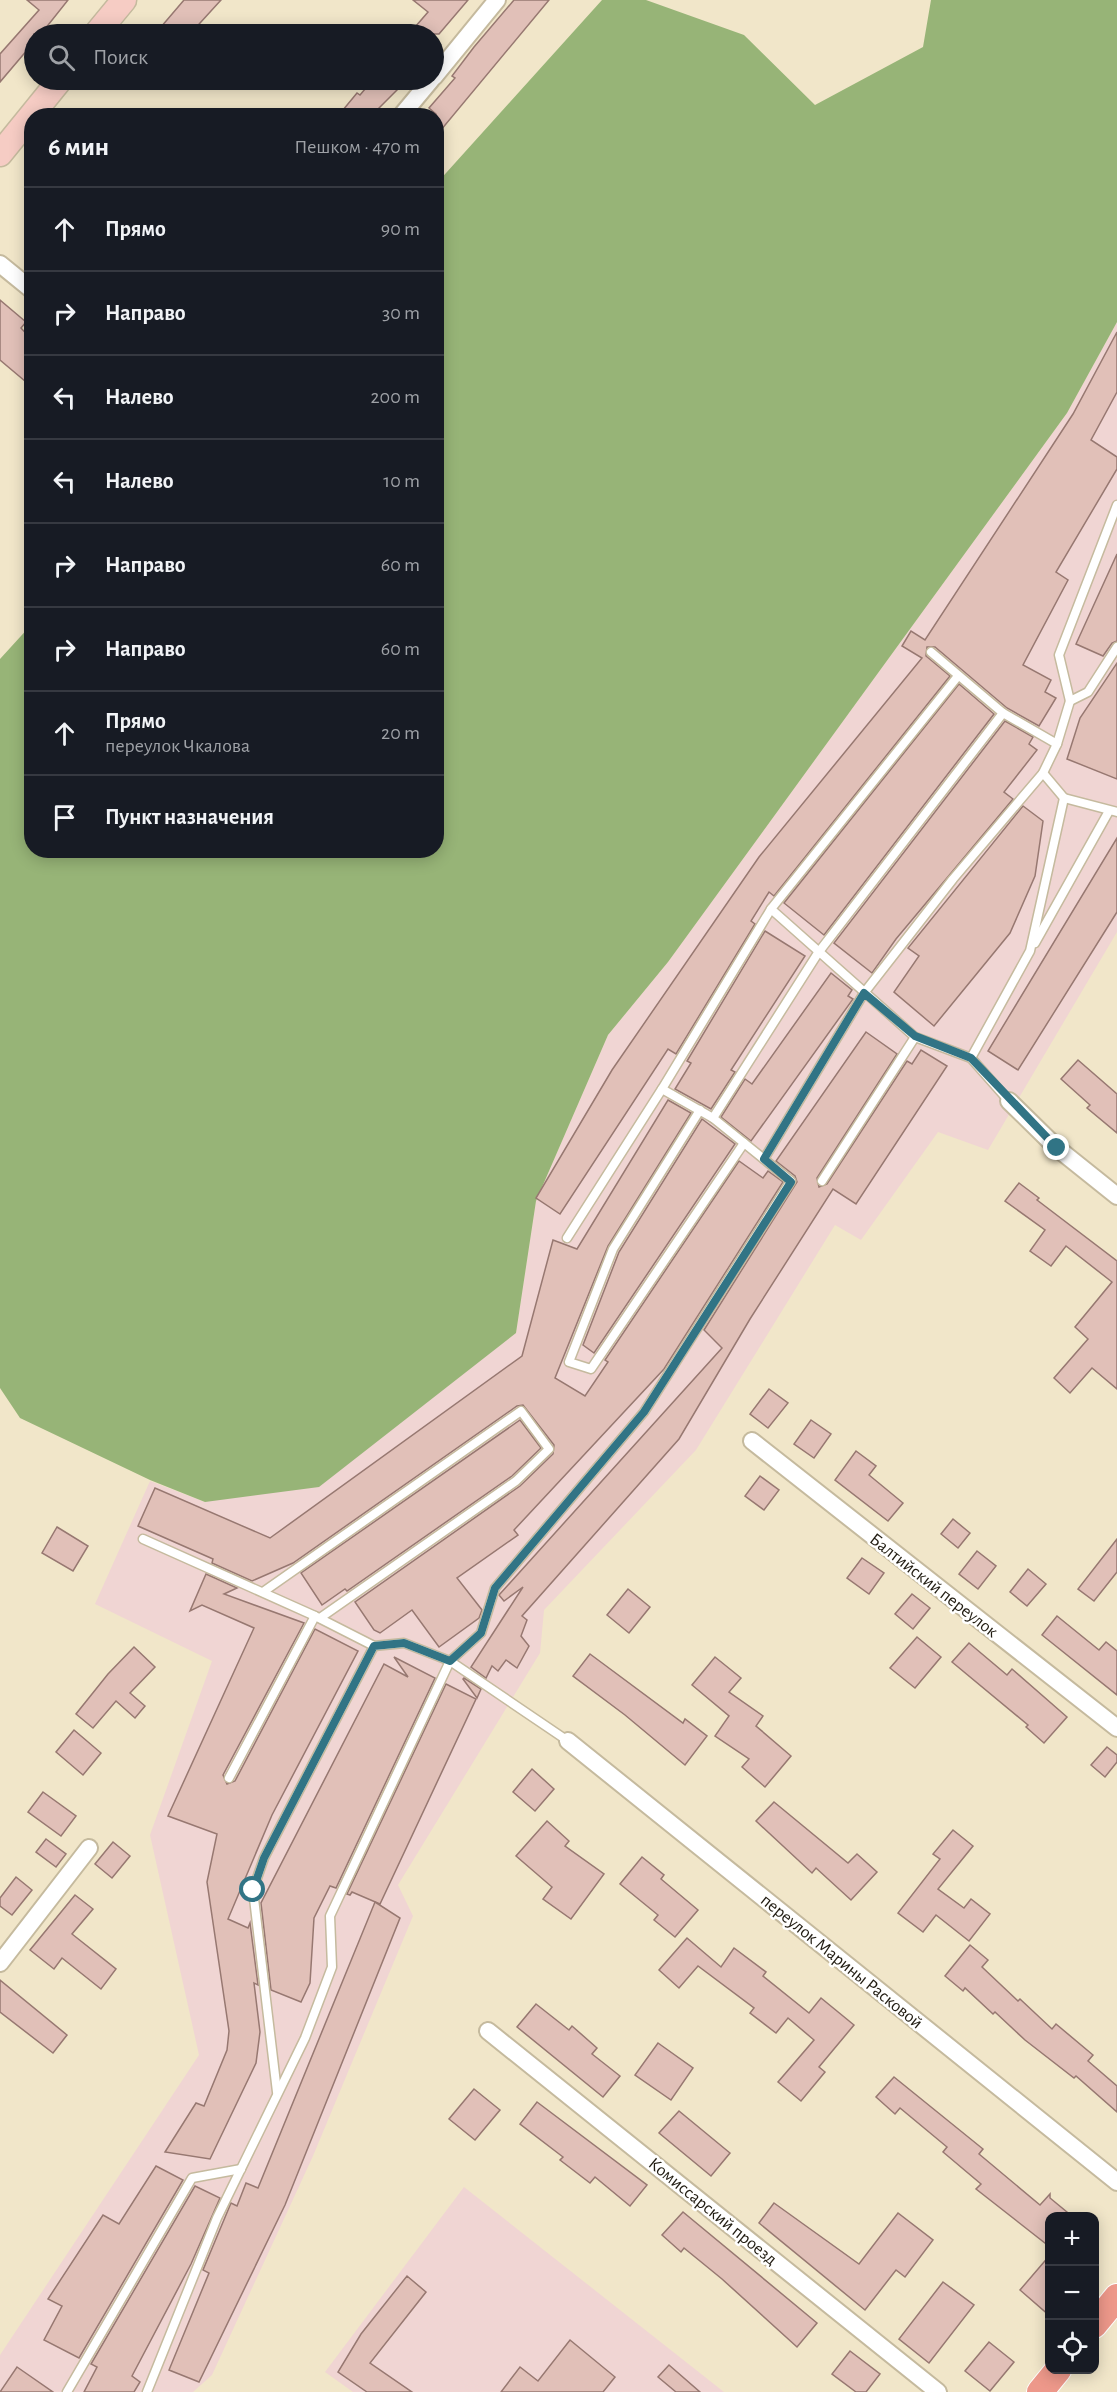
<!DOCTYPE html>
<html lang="ru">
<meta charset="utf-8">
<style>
:root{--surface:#171b24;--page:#20242c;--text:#f1f3f6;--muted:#9ea1a6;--line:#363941}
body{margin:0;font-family:"Alegreya Sans",sans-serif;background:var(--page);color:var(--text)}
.controls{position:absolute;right:18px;bottom:18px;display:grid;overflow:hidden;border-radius:12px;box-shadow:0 3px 15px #0003}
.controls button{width:54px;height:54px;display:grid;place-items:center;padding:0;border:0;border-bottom:2px solid var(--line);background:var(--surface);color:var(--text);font:30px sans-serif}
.stop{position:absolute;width:18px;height:18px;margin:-14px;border:4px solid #317485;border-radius:50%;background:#fff}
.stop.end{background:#317485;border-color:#fff;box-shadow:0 2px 6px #0008}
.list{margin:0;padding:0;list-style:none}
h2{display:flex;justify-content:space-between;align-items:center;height:78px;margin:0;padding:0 24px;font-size:26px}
h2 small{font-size:20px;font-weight:400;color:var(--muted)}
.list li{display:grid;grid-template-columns:39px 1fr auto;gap:18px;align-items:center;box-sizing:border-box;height:84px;padding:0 24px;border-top:2px solid var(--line)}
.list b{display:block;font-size:22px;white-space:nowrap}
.list p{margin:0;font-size:20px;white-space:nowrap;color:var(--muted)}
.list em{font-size:20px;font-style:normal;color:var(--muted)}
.icon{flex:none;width:33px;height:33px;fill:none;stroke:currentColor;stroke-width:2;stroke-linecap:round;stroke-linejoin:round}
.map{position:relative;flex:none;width:1117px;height:2392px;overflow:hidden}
.search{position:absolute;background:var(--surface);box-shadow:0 3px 15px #0003;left:24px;top:24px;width:420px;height:66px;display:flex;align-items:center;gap:15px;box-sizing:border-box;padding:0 21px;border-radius:33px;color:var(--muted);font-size:22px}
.panel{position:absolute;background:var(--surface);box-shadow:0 3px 15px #0003;left:24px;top:108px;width:420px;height:750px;border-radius:24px}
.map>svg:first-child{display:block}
.industrial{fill:#f0d5d3}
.forest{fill:#97b477}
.building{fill:#e1c0b8;stroke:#977871;stroke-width:1.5}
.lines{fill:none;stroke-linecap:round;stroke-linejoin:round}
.lane-casing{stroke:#c5ba9e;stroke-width:11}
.street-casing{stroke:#c5ba9e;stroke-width:20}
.secondary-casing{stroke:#c5ba9e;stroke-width:27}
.primary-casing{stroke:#fff;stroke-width:28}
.lane{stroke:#fff;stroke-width:8}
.street{stroke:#fff;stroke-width:16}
.secondary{stroke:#f6ccc4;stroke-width:24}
.primary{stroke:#ed988a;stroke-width:26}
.route{stroke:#317485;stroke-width:8}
.labels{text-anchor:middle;stroke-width:5;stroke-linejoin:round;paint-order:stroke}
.street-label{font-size:18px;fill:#211c12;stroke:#fff}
</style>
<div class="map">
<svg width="1117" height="2392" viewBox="0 0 1117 2392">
<rect width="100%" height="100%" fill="#f1e6c9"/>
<g class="industrial">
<polygon points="1117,322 1117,932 988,1150 938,1132 861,1240 835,1225 696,1450 544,1610 540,1653 398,1885 413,1916 313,2156 212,2375 193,2392 0,2392 0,2355 199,2055 150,1835 212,1661 95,1604 150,1481 205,1502 516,1333 536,1201 608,1035 668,962 1067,413"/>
<polygon points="464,2187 724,2392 353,2392 325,2372"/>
</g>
<polygon class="forest" points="602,0 646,0 744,35 815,105 923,47 931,0 1117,0 1117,322 1067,413 668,962 608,1035 536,1201 516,1333 319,1487 205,1502 150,1480 20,1418 0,1388 0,659 31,625 32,850 436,850 437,183"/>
<g class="building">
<polygon points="27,0 68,0 41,34 34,34 34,42 0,82 0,54 39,10"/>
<polygon points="184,0 221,0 190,34 155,34"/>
<polygon points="413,0 468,0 439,34 409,34 428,12"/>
<polygon points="514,0 549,0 436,136 436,114 429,108 455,78 452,76 474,47"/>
<polygon points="369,80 407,80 371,116 338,116 357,93 360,95 371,82"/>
<polygon points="0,300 26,322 21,328 32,340 32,387 0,360"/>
<polygon points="1117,332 1117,392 1091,440 1117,457 1117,469 1056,572 1068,580 1023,665 1051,680 1045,692 1056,698 1039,726 1007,708 935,647 927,647 926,656 950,676 774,896 769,892 751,921 755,924 676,1054 668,1049 560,1214 536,1198 612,1070 759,857 922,658 902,646 911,631 925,640 1073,414"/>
<polygon points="1117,554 1117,641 1112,643 1103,656 1076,644"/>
<polygon points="1117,663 1117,779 1067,759 1080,718"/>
<polygon points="959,684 994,714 824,935 784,903"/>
<polygon points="1005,721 1033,737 1029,744 1037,750 1004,792 1013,799 896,939 872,973 834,943"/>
<polygon points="1023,806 1043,821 1035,876 1010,933 934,1026 894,992 919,956 908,948"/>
<polygon points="1117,838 1117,912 1018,1070 988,1051"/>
<polygon points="765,931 805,956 731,1070 735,1072 711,1109 675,1089 691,1063 687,1061"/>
<polygon points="831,973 852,990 848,996 853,999 751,1141 721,1117 745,1079 752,1084"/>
<polygon points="866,1032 897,1054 817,1178 819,1187 827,1184 907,1061 912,1064 921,1050 947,1066 856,1204 833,1189 750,1319 679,1439 522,1616 527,1620 521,1636 529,1646 517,1668 506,1660 498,1671 492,1666 486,1678 471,1667 523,1587 504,1601 499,1595 722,1348 704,1330 797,1182 795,1176 776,1161"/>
<polygon points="1078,1060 1117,1094 1117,1133 1087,1108 1090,1105 1061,1079"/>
<polygon points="668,1100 691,1113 608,1246 555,1378 585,1396 608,1362 605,1360 739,1161 763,1178 768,1171 783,1182 664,1369 514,1530 518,1535 457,1578 482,1610 479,1618 439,1647 412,1610 380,1633 374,1630 355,1602 520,1486 553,1454 554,1445 523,1405 517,1406 293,1563 252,1581 212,1563 213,1559 138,1526 155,1488 270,1538 522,1356 553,1240 577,1249"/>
<polygon points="702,1119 735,1144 594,1353 583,1345 619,1252"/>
<polygon points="1019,1183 1039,1198 1037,1200 1117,1261 1117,1389 1092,1368 1070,1393 1054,1378 1088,1339 1075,1327 1112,1282 1066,1246 1051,1266 1030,1251 1045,1230 1005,1201"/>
<polygon points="769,1389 788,1403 768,1428 750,1414"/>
<polygon points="520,1420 541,1448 512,1476 347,1591 345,1589 322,1605 301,1573"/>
<polygon points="811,1420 831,1434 814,1458 794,1444"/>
<polygon points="856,1451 876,1466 869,1475 903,1503 888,1521 835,1480"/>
<polygon points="760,1476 779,1490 764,1510 745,1496"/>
<polygon points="953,1519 970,1533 958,1548 941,1534"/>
<polygon points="57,1527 88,1546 73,1571 42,1553"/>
<polygon points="1117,1539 1117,1572 1094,1601 1078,1589"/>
<polygon points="977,1551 996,1566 978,1589 959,1574"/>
<polygon points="862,1558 884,1573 869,1594 847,1578"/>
<polygon points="1028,1569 1046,1584 1027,1606 1010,1592"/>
<polygon points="206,1574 237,1588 224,1594 304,1623 223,1775 227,1784 235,1781 315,1629 358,1651 272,1815 228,1919 248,1928 250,1923 258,1985 254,1983 260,2032 256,2063 210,2159 165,2152 196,2103 204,2106 227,2050 229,2031 207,1882 217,1834 168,1816 254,1628 202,1605 190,1611"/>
<polygon points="628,1589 650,1607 629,1633 607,1615"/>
<polygon points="912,1594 930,1608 913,1629 895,1614"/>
<polygon points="1057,1616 1099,1650 1106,1642 1117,1651 1117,1695 1042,1635"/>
<polygon points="917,1637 941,1657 915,1688 890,1668"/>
<polygon points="969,1643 1007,1675 1012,1669 1067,1717 1044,1743 1026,1727 1028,1725 952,1662"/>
<polygon points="134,1647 155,1667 130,1693 145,1706 135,1718 116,1701 93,1728 76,1714 108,1674"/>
<polygon points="590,1654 683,1723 685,1719 707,1736 685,1765 625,1715 573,1676"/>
<polygon points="394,1657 435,1678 336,1888 330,1886 314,1918 310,1983 301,2002 271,1990 261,1903 384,1664 408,1677"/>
<polygon points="715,1657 741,1678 729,1692 763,1716 756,1726 791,1756 765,1787 742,1767 749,1759 715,1736 729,1716 692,1685"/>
<polygon points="464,1678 481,1689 477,1698 463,1679"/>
<polygon points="446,1684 476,1699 380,1904 352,1892 350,1895 347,1894"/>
<polygon points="74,1730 101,1753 83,1775 56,1752"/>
<polygon points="1107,1747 1117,1755 1117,1762 1105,1777 1091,1765"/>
<polygon points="532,1769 554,1789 535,1811 513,1792"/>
<polygon points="43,1792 76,1816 61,1836 28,1812"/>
<polygon points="774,1802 848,1863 857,1854 877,1872 851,1900 816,1868 812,1873 756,1821"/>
<polygon points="547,1821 569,1841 565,1846 604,1874 571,1919 543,1899 552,1887 516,1856"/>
<polygon points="953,1830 973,1846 938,1889 964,1908 971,1899 990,1914 969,1941 936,1915 923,1932 898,1913 940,1859 933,1854"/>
<polygon points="46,1839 66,1854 56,1867 36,1852"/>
<polygon points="113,1842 130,1856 112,1878 95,1864"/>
<polygon points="642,1857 664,1875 661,1879 698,1910 675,1937 654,1920 658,1915 620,1884"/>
<polygon points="16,1877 32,1890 12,1915 0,1906 0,1898"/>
<polygon points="75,1895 93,1909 72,1934 116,1969 101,1989 62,1958 54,1969 30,1950"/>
<polygon points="375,1902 400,1918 285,2205 199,2382 169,2370 209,2273 203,2270 231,2203 237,2206 246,2183 258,2188"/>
<polygon points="687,1938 721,1967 734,1948 766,1972 763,1976 809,2013 821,1998 854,2025 819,2067 825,2072 801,2101 778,2082 814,2040 788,2018 776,2033 750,2013 754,2008 698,1966 679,1988 659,1970"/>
<polygon points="970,1945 988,1960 982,1967 1018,2001 1020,1999 1052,2029 1056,2024 1093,2055 1088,2061 1117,2086 1117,2112 1076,2076 1074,2078 1025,2040 995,2012 993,2014 965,1988 963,1991 945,1976"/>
<polygon points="0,1980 67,2035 53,2053 0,2012"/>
<polygon points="536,2004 569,2030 572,2026 597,2048 592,2054 620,2076 603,2097 517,2027"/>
<polygon points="658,2043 693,2068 671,2100 635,2075"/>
<polygon points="894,2077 983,2149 979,2154 1040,2205 1050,2194 1050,2198 1073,2217 1050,2217 1050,2247 976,2189 981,2184 943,2152 947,2147 900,2108 895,2114 876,2097"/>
<polygon points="474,2089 500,2110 475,2140 449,2119"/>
<polygon points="537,2102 647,2185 630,2206 595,2177 590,2183 560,2160 563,2157 520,2124"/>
<polygon points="679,2111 730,2153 711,2176 659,2133"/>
<polygon points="156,2166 183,2180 79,2358 44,2340 62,2306 48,2299 103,2215 119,2224"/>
<polygon points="195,2186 220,2198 191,2264 132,2376 140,2382 134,2392 84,2392 97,2367 91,2364"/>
<polygon points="774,2203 859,2264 898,2213 933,2240 905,2277 896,2270 865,2310 759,2223"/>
<polygon points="683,2212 817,2323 797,2347 722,2279 684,2248 681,2252 662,2235"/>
<polygon points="1050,2255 1050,2316 1020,2290"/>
<polygon points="407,2276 426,2292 370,2363 412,2392 367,2392 338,2372 361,2334"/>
<polygon points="943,2282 974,2305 929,2363 899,2339"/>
<polygon points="570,2340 615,2377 603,2392 501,2392 520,2367 538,2381"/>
<polygon points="989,2342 1014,2362 990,2391 965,2371"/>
<polygon points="850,2351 880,2374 866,2392 856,2392 832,2374"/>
<polygon points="669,2365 700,2392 676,2392 658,2377"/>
<polygon points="17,2367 53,2392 0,2392"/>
</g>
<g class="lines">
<g class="lane-casing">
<g id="lane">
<polyline points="931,652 1003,713 1057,744"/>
<polyline points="958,676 771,909 915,1037 971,1058 1009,1101"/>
<polyline points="1070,701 1088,692 1117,647"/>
<polyline points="1043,773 1064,798 1117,812"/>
<polyline points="1035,943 1109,811"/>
<polyline points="971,1058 1030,951 1064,798"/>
<polyline points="662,1089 771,909"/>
<polyline points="700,1110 613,1249 569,1362 591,1369 744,1143"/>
<polyline points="713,1118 818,953 1003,713"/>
<polyline points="764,1159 864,993 953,879 1043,773 1057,744 1070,701 1059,655 1117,505"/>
<polyline points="822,1181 915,1037"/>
<polyline points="143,1539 315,1616 374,1646 404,1643 450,1661 568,1741"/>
<polyline points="263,1592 521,1411 549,1449 516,1481 320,1618"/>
<polyline points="229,1778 315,1616"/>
<polyline points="277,2092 253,1890 264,1858 374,1646"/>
<polyline points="67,2392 192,2178 241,2169"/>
<polyline points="147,2392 217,2218 305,2038 332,1967 330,1916 450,1661 481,1633 495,1588 644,1412 791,1181 713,1118 662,1089 567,1238"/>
</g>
</g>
<g class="street-casing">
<g id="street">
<polyline points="434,77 497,0"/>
<polyline points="401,116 431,80"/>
<polyline points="0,264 32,290"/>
<polyline points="1009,1101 1057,1148 1117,1196"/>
<polyline points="752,1441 1117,1728"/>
<polyline points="568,1741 1117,2182"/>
<polyline points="0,1963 89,1848"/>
<polyline points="488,2031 938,2392"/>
</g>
</g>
<g class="secondary-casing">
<g id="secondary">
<polyline points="96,34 124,0"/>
<polyline points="0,154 60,80"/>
</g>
</g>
<g class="primary-casing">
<g id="primary">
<polyline points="1094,2325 1117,2297"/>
<polyline points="1040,2392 1058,2370"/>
</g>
</g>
<use href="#lane" class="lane"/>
<use href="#street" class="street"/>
<use href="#secondary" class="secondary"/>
<use href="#primary" class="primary"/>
</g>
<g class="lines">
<polyline class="route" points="253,1890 264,1858 374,1646 404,1643 450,1661 481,1633 495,1588 644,1412 791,1182 764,1159 864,993 915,1036 971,1058 1057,1148"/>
</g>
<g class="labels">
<g class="street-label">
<text transform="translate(934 1585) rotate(38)" y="6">Балтийский переулок</text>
<text transform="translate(842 1961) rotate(39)" y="6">переулок Марины Расковой</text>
<text transform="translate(713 2211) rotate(39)" y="6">Комиссарский проезд</text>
</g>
</g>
</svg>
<div class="controls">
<button>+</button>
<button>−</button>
<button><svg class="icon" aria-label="locate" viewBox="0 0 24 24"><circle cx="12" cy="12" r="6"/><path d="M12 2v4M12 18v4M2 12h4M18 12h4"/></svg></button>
</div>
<div class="stop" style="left:253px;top:1890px"></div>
<div class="stop end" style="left:1057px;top:1148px"></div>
<div class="search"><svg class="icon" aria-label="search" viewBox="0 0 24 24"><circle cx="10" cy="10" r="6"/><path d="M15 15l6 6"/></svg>Поиск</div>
<section class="panel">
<h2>6 мин<small>Пешком · 470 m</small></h2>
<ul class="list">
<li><svg class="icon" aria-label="ahead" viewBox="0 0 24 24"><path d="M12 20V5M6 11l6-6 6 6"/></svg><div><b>Прямо</b></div><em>90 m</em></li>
<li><svg class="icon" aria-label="right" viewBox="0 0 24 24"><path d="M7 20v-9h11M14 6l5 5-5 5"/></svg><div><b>Направо</b></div><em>30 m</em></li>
<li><svg class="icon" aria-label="left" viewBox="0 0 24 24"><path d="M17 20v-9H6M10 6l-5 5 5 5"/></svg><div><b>Налево</b></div><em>200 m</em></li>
<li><svg class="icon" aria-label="left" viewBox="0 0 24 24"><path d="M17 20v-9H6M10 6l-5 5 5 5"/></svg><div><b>Налево</b></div><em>10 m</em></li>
<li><svg class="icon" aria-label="right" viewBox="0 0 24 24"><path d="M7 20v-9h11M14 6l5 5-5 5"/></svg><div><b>Направо</b></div><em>60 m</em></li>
<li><svg class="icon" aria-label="right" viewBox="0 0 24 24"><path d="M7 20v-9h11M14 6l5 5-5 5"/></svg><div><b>Направо</b></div><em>60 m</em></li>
<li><svg class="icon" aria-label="ahead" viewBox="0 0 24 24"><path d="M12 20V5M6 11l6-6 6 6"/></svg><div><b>Прямо</b><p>переулок Чкалова</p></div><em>20 m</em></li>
<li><svg class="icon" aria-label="arrive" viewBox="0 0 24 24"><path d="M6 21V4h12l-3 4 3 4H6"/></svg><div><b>Пункт назначения</b></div></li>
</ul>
</section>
</div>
